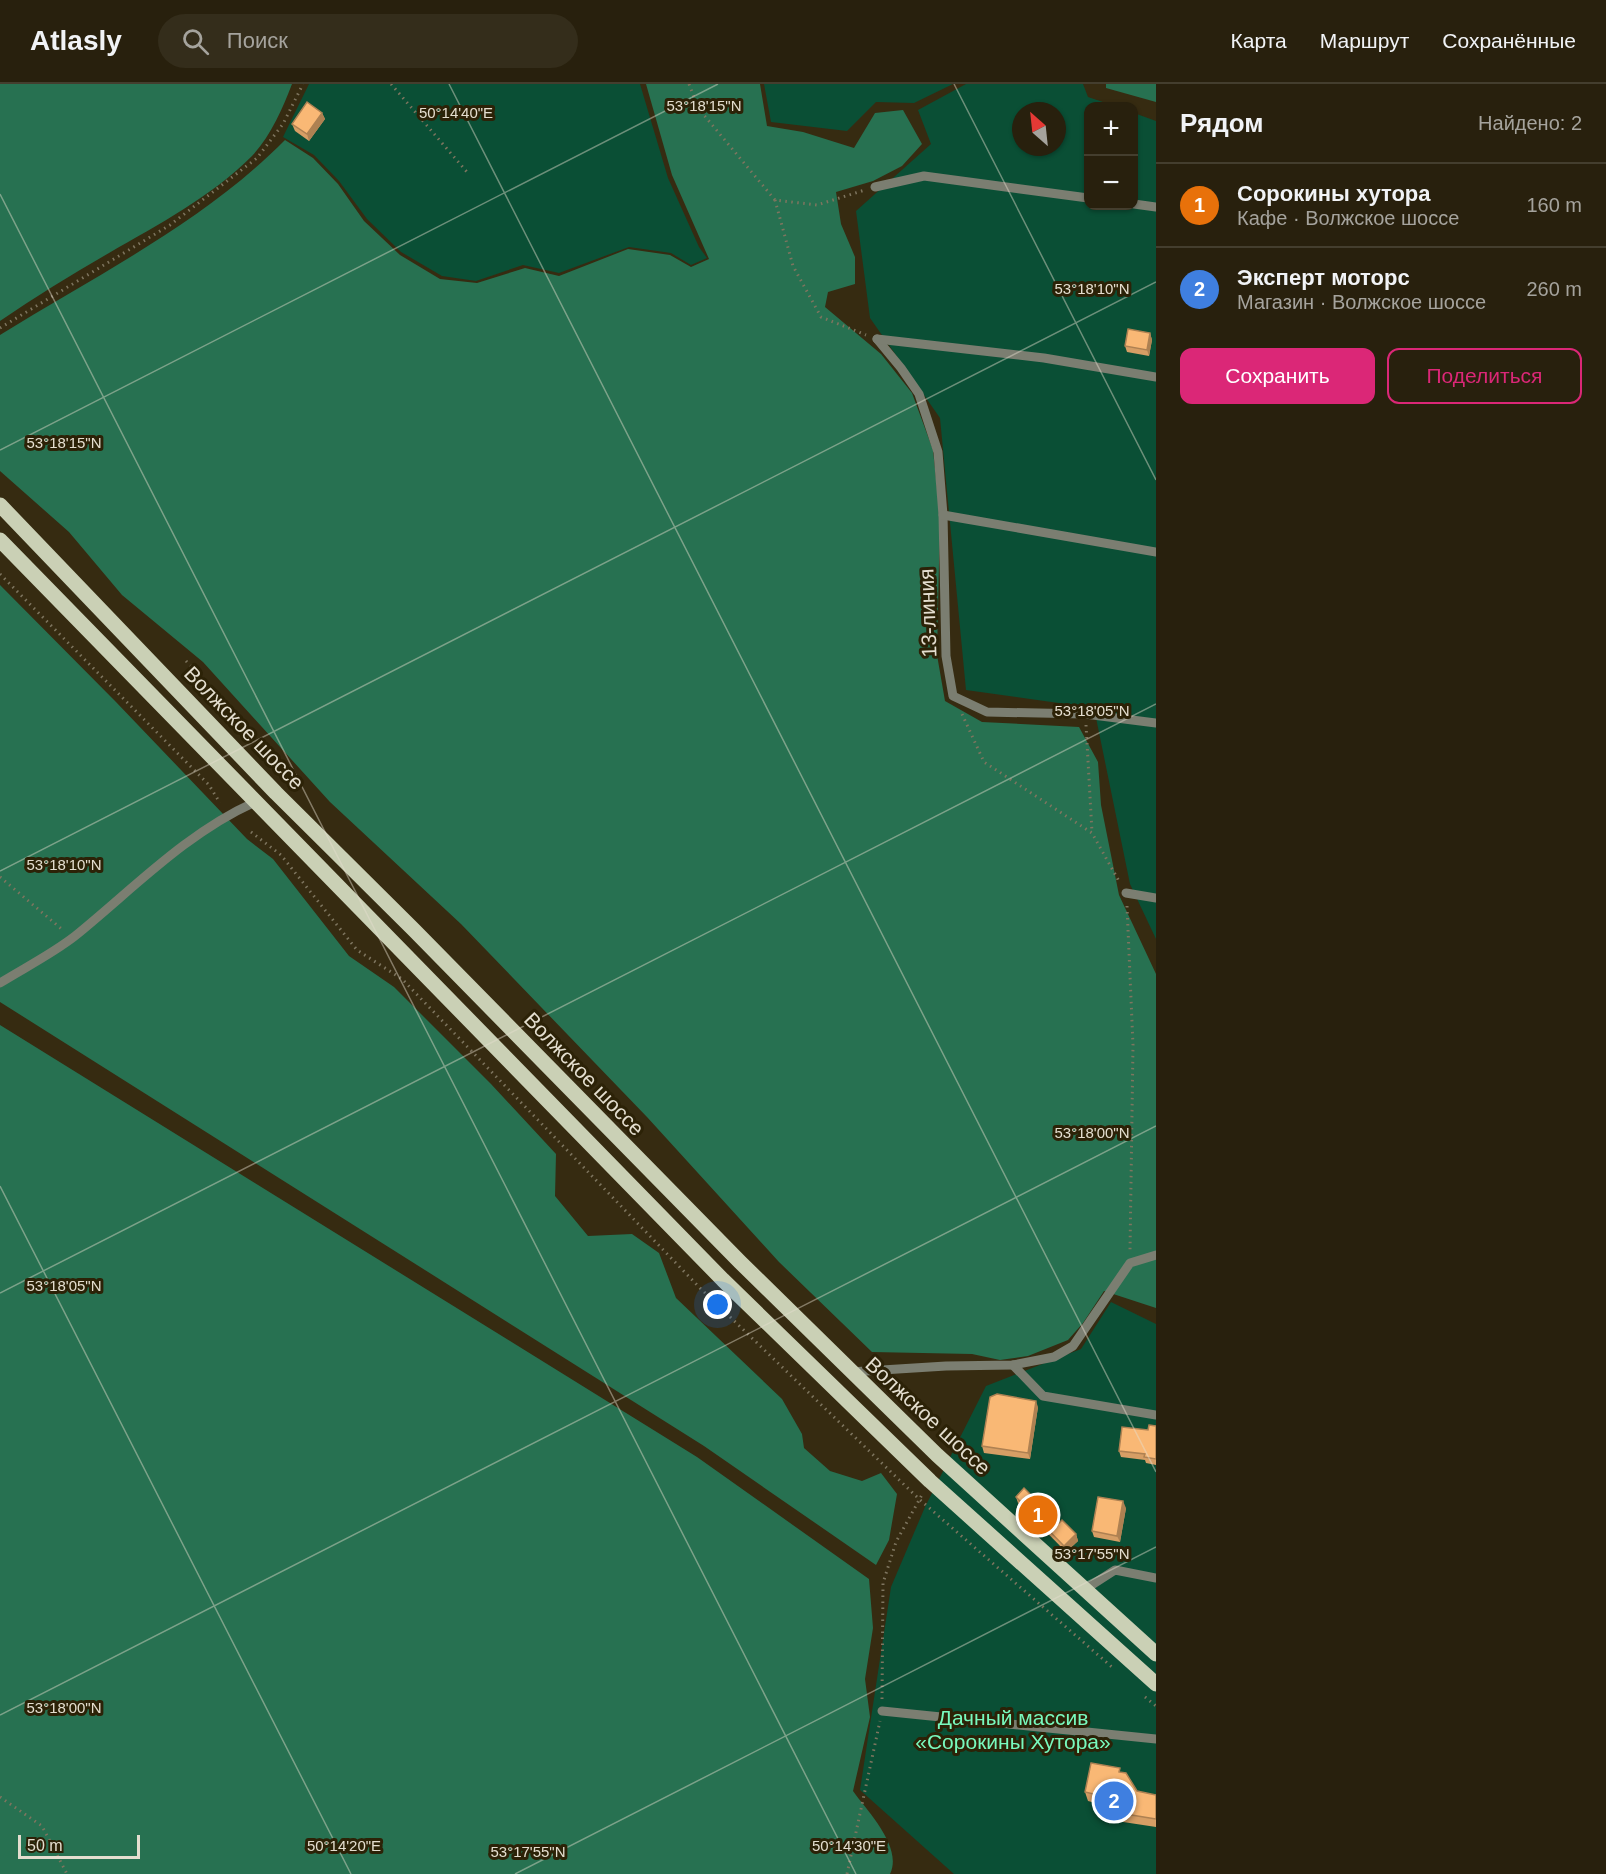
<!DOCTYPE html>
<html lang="ru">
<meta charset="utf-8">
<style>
:root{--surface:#28200d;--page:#342d1b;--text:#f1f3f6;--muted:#a5a39d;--line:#443e2e;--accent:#db2777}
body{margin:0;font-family:Helvetica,sans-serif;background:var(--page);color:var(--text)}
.controls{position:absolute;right:18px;top:18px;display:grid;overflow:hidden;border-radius:12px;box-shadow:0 2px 4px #0004}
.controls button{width:54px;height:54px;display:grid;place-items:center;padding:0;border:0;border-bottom:2px solid var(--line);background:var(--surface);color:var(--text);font:30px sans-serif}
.compass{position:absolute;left:1012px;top:18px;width:54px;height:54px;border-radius:50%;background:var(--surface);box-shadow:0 2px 4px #0004;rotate:333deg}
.scale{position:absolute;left:18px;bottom:15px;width:122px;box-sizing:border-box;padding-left:6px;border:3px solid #e4decf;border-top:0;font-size:16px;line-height:21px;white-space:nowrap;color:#e4decf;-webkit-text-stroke:4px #2c2207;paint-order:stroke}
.you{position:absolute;left:718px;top:1221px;width:21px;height:21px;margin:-15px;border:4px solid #fff;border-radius:50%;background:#1a73e8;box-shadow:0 0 0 9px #1a73e833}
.badge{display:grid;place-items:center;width:39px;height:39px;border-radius:50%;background:var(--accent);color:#fff;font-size:20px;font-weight:700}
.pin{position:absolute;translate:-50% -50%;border:3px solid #fff;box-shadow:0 2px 6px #0006}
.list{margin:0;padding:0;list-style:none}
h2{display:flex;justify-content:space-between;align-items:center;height:78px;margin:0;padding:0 24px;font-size:26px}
h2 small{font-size:20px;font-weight:400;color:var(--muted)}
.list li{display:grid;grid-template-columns:39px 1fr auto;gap:18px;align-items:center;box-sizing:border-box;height:84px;padding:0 24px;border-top:2px solid var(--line)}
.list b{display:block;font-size:22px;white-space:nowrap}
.list p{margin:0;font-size:20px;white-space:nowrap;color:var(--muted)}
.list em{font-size:20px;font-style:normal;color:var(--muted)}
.actions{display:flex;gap:12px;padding:18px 24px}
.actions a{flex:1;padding:14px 0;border:2px solid var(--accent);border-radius:12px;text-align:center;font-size:21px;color:var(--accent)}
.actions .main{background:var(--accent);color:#fff}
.icon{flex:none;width:33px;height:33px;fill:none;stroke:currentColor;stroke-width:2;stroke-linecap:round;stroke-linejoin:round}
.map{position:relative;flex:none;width:1156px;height:1790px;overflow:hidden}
header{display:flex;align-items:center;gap:36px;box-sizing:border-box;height:84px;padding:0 30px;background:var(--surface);border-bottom:2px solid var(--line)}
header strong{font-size:28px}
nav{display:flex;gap:33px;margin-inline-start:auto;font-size:21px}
.search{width:420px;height:54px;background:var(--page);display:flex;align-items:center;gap:15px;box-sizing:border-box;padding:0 21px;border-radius:33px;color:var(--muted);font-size:22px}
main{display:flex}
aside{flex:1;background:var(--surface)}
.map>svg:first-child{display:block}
.green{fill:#0a4f35;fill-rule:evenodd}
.forest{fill:#277151}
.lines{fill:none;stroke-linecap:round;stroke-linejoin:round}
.path{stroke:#7e755f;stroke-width:3;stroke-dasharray:1.5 4.5;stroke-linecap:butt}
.lane{stroke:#7b7e71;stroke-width:9}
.primary{stroke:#cad0b5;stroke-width:15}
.wall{fill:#d69e65}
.shaded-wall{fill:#ae8152}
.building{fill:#f9b875;stroke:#ae8152;stroke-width:1.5}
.ticks{fill:none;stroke:#e4decf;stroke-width:1.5;stroke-opacity:0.45}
.labels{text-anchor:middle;stroke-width:6;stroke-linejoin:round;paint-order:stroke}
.street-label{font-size:21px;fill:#e4decf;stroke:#2c2207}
.park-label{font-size:21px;fill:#78f9be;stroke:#2c2207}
.ticks-label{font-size:15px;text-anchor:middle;fill:#e4decf;stroke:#2c2207;stroke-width:6;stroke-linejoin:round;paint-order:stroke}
</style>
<header>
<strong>Atlasly</strong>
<div class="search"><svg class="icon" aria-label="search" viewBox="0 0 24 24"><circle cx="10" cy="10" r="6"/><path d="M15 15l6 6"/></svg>Поиск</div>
<nav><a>Карта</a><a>Маршрут</a><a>Сохранённые</a></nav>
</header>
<main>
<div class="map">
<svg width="1156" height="1790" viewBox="0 0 1156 1790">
<rect width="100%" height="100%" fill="#362b11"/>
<g class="green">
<polygon points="309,0 640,0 668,94 699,163 707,174 691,181 671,169 629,163 559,189 523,181 476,197 442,192 401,168 367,135 339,97 314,71 283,53"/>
<polygon points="764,0 953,0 914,19 876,18 847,47 771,38"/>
<path d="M966 0H1083L1088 13 1115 22H1088V122H1134V29L1156 37V855L1130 800 1094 624 966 606 940 334 870 234 856 127 931 60 918 26ZM1021 27H1057V63H1021Z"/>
<polygon points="1111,1218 1156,1240 1156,1790 954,1790 860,1706 891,1503 925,1423 986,1302 1081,1265"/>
</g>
<g class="forest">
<path d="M0 0H292C283 24 270 53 252 72 211 113 159 140 109 169 72 190 35 213 0 237Z"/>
<path d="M646 0H760L767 42 803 48 854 64 875 29 903 26 922 60 902 82 873 97 836 108 841 140 855 173V200L828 208 825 223 881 270 912 309 933 366 940 433 937 571 945 617 982 638 1079 643 1098 678 1101 721 1119 811 1156 890V1224L1104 1207 1083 1239 1068 1256 1028 1272 1000 1276 972 1270 872 1268 779 1178 647 1033 461 840 330 718 203 578 122 511 69 448 0 387V251C98 190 203 139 285 56L313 74 338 100 364 137 400 171 440 195 477 199 525 184 559 192 628 165 670 171 691 183 709 175 672 91Z"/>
<polygon points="1106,0 1156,0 1156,18 1106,4"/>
<polygon points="0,501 116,618 247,755 273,775 349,872 394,903 491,1000 556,1070 555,1112 588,1152 632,1150 659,1169 676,1214 782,1315 802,1350 804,1364 830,1387 862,1397 881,1389 897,1410 889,1456 876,1481 704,1362 0,918"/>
<path d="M0 941 697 1373 869 1495 873 1544 865 1595 870 1633 853 1707C868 1728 903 1763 890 1790H0Z"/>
</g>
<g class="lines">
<g class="path">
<polyline points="391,0 467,88"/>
<polyline points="689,0 698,24 775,116 817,121 865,106"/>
<polyline points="775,116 793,182 821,233 866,251"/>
<polyline points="0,244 170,141 257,74 283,40 303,0"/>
<polyline points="0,490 209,701 220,719"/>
<polyline points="186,577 225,618 241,649"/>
<polyline points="962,630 984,678 1092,749 1120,799"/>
<polyline points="1086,641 1092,748"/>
<polyline points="251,748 281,771 357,866 402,895 700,1204 919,1415 1113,1584"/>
<polyline points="0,793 64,847"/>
<polyline points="1127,822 1133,961 1130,1167"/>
<polyline points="1145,1613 1156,1622"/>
<polyline points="882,1615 883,1499 896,1458 923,1409"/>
<polyline points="0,1713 42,1742 67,1790"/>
<polyline points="847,1790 880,1637"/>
</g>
<g class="lane">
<polyline points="875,103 924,92 1088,114"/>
<polyline points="1134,120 1156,123"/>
<polyline points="877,255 901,284 919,310 938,368 943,431 946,572 953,612 987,628 1085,630 1156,639"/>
<polyline points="877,255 1044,274 1156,293"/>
<polyline points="943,431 1156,468"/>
<polyline points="1126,809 1156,814"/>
<path d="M0 899C24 884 52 870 75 852 133 805 186 749 255 718"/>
<polyline points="1013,1281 1043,1312 1156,1331"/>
<polyline points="850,1288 946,1282 1013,1281 1054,1273 1073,1262 1130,1179 1156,1171"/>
<polyline points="1084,1506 1115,1486 1156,1494"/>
<polyline points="882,1627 1156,1655"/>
</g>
<g class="primary">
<polyline points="0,421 276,709 414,846 740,1178 937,1371 1156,1570"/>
<polyline points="0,456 723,1196 930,1397 1156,1600"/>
</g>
</g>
<g class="wall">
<polygon points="322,29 325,35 309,57 295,47 292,40"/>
<polygon points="1150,249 1152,256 1149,272 1127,268 1125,262"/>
<polygon points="1038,1323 1030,1375 984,1369 982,1362"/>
<polygon points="1156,1342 1156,1381 1146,1379 1145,1376 1121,1373 1119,1367 1148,1346"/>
<polygon points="1016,1413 1059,1439 1076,1450 1078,1457 1066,1468 1018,1419"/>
<polygon points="1126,1424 1120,1458 1094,1453 1092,1447"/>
<polygon points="1122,1689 1137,1707 1156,1711 1156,1743 1110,1736 1107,1727 1101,1726 1099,1720 1088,1717 1085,1708"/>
</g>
<g class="shaded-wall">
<polygon points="322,29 325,35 309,57 307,50"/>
<polygon points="1150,249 1152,256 1149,272 1147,266"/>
<polygon points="1036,1317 1038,1323 1030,1375 1028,1369"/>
<polygon points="1123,1417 1126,1424 1120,1458 1117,1452"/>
<polygon points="1076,1450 1078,1457 1066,1468 1064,1462"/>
</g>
<g class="building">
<polygon points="307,18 322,29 307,50 292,40"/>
<polygon points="1128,245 1150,249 1147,266 1125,262"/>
<polygon points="997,1310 1036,1317 1028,1369 982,1362 990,1313"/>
<polygon points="1149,1341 1156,1342 1156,1375 1144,1373 1145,1370 1119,1367 1122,1343 1148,1346"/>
<polygon points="1024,1404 1059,1439 1062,1436 1076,1450 1064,1462 1016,1413"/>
<polygon points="1098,1413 1123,1417 1117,1452 1092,1447"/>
<polygon points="1091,1679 1120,1684 1119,1688 1126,1689 1137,1707 1156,1711 1156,1735 1107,1727 1108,1718 1097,1716 1098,1711 1085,1708"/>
</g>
<path class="ticks" d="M449 0 1156 1388M954 0 1156 396M0 110 856 1790M0 366 718 0M0 787 1156 198M0 1102 351 1790M0 1209 1156 620M0 1631 1156 1042M515 1790 1156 1463"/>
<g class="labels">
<g class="street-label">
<text transform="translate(928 529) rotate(-92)" y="7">13-линия</text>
<text transform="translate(244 644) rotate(46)" y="7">Волжское шоссе</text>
<text transform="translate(584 990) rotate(46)" y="7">Волжское шоссе</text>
<text transform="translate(928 1332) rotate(43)" y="7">Волжское шоссе</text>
</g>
<g class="park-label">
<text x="1013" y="1641">Дачный массив<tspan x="1013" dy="24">«Сорокины Хутора»</tspan></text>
</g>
</g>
<g class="ticks-label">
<text x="704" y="27">53°18'15"N</text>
<text x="456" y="34">50°14'40"E</text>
<text x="1092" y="210">53°18'10"N</text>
<text x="64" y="364">53°18'15"N</text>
<text x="1092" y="632">53°18'05"N</text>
<text x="64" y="786">53°18'10"N</text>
<text x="1092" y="1054">53°18'00"N</text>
<text x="64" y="1207">53°18'05"N</text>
<text x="1092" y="1475">53°17'55"N</text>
<text x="64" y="1629">53°18'00"N</text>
<text x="344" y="1767">50°14'20"E</text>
<text x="849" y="1767">50°14'30"E</text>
<text x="528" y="1773">53°17'55"N</text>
</g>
</svg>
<div class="controls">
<button>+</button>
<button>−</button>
</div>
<svg class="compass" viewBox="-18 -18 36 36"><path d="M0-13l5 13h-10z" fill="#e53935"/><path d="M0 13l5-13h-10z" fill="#a5a39d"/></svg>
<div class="scale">50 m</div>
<div class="you"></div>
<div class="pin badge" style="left:1038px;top:1431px;background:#e8710a">1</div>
<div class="pin badge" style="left:1114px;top:1717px;background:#3f7fe0">2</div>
</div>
<aside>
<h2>Рядом<small>Найдено: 2</small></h2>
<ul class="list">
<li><span class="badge" style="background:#e8710a">1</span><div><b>Сорокины хутора</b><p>Кафе · Волжское шоссе</p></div><em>160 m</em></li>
<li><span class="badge" style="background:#3f7fe0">2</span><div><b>Эксперт моторс</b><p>Магазин · Волжское шоссе</p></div><em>260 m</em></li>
</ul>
<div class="actions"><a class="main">Сохранить</a><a>Поделиться</a></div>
</aside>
</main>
